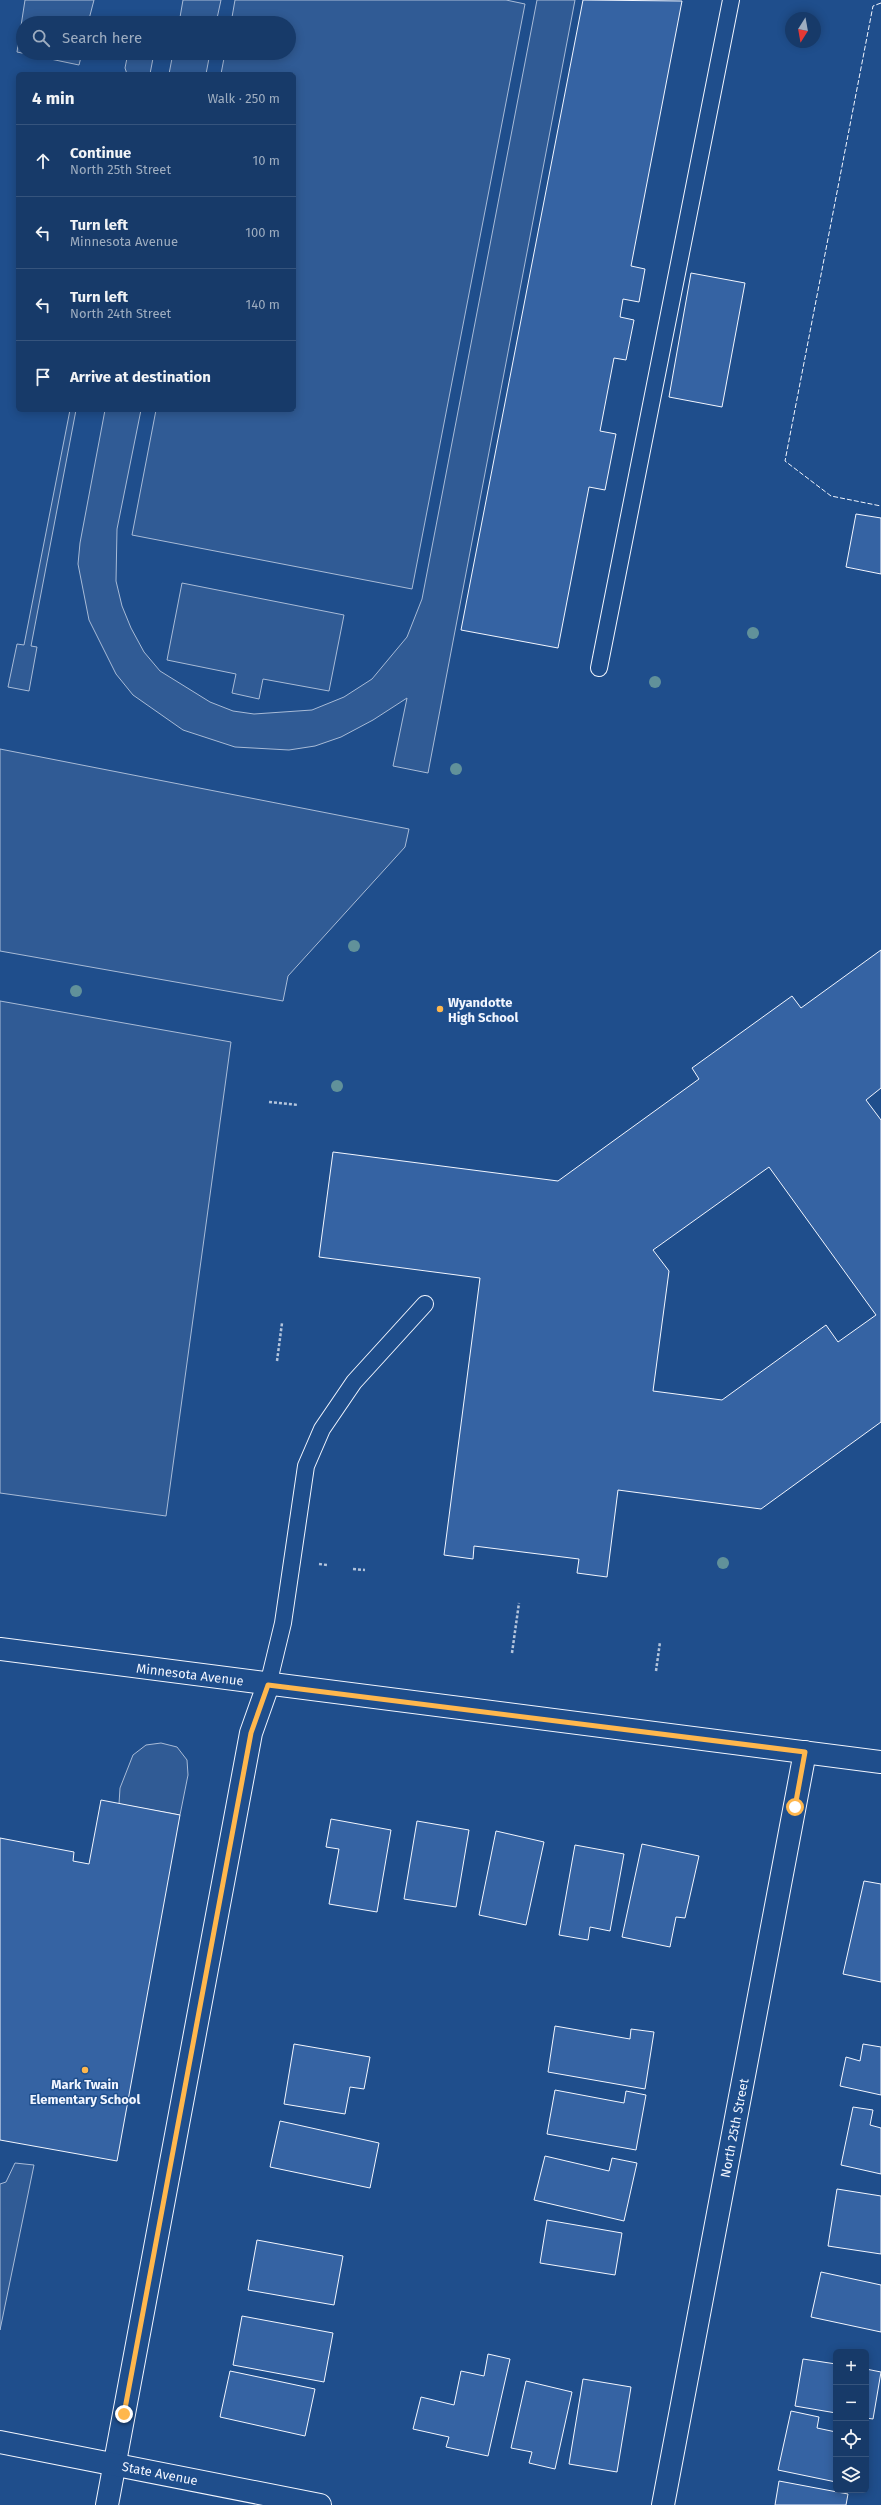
<!DOCTYPE html>
<meta charset="utf-8">
<style>
:root{--surface:#173a69;--page:#20416f;--text:#f1f3f6;--muted:#9eadc0;--line:#36547d}
body{margin:0;font-family:"Fira Sans",sans-serif;background:var(--page);color:var(--text)}
.controls{position:absolute;right:12px;bottom:12px;display:grid;overflow:hidden;border-radius:6px;box-shadow:0 2px 10px #0003}
.controls button{width:36px;height:36px;display:grid;place-items:center;padding:0;border:0;border-bottom:1px solid var(--line);background:var(--surface);color:var(--text);font:20px sans-serif}
.compass{position:absolute;left:785px;top:12px;width:36px;height:36px;border-radius:50%;background:var(--surface);box-shadow:0 2px 10px #0003;rotate:191deg}
.stop{position:absolute;width:12px;height:12px;margin:-9px;border:3px solid #ffb74d;border-radius:50%;background:#fff}
.stop.end{background:#ffb74d;border-color:#fff;box-shadow:0 1px 4px #0008}
.list{margin:0;padding:0;list-style:none}
h2{display:flex;justify-content:space-between;align-items:center;height:52px;margin:0;padding:0 16px;font-size:17px}
h2 small{font-size:13px;font-weight:400;color:var(--muted)}
.list li{display:grid;grid-template-columns:26px 1fr auto;gap:12px;align-items:center;box-sizing:border-box;height:72px;padding:0 16px;border-top:1px solid var(--line)}
.list b{display:block;font-size:15px;white-space:nowrap}
.list p{margin:0;font-size:13px;white-space:nowrap;color:var(--muted)}
.list em{font-size:13px;font-style:normal;color:var(--muted)}
.icon{flex:none;width:22px;height:22px;fill:none;stroke:currentColor;stroke-width:2;stroke-linecap:round;stroke-linejoin:round}
.map{position:relative;flex:none;width:881px;height:2505px;overflow:hidden}
.search{position:absolute;background:var(--surface);box-shadow:0 2px 10px #0003;left:16px;top:16px;width:280px;height:44px;display:flex;align-items:center;gap:10px;box-sizing:border-box;padding:0 14px;border-radius:22px;color:var(--muted);font-size:15px}
.panel{position:absolute;background:var(--surface);box-shadow:0 2px 10px #0003;left:16px;top:72px;width:280px;height:340px;border-radius:6px}
.map>svg:first-child{display:block}
.built{fill:#305b95;stroke:#a8bbd7}
.building{fill:#3563a3;stroke:#f2f6ff;fill-rule:evenodd}
.lines{fill:none;stroke-linecap:round;stroke-linejoin:round}
.lane-casing{stroke:#f2f6ff;stroke-width:18}
.street-casing{stroke:#f2f6ff;stroke-width:24}
.secondary-casing{stroke:#f2f6ff;stroke-width:24}
.primary-casing{stroke:#f2f6ff;stroke-width:24}
.path{stroke:#b3c4dc;stroke-width:2.5;stroke-dasharray:3 2;stroke-linecap:butt}
.lane{stroke:#1f4e8c;stroke-width:16}
.street{stroke:#1f4e8c;stroke-width:22}
.secondary{stroke:#1f4e8c;stroke-width:22}
.primary{stroke:#1f4e8c;stroke-width:22}
.fence{stroke:#f2f6ff;stroke-width:1;stroke-dasharray:5 2;stroke-linecap:butt}
.tree{fill:#61919a}
.route{stroke:#ffb74d;stroke-width:5}
.poi-dot{fill:#ffb74d;stroke:#1f4e8c;stroke-width:1.5}
.labels{text-anchor:middle;stroke-width:3;stroke-linejoin:round;paint-order:stroke}
.poi-label{font-size:13px;font-weight:bold;fill:#f2f6ff;stroke:#1f4e8c;text-anchor:start}
.street-label{font-size:13px;fill:#f2f6ff;stroke:#1f4e8c}
</style>
<div class="map">
<svg width="881" height="2505" viewBox="0 0 881 2505">
<rect width="100%" height="100%" fill="#1f4e8c"/>
<g class="built">
<polygon points="25,0 94,0 88,23 23,23 23,53 82,53 79,65 17,52"/>
<polygon points="183,0 221,0 216,23 179,23"/>
<polygon points="235,0 506,0 525,4 412,589 132,535 156,410 294,410 294,74 221,74 225,53 289,53 289,23 231,23"/>
<polygon points="537,0 575,0 428,773 393,766 407,698 373,720 341,737 315,746 289,750 235,747 183,730 133,695 116,674 89,620 78,564 80,543 105,410 141,410 117,529 116,581 122,606 131,628 144,652 160,671 210,702 233,711 254,714 312,710 344,697 372,679 407,637 422,599"/>
<polygon points="128,53 154,53 150,74 127,74 125,68"/>
<polygon points="173,53 210,53 206,74 169,74"/>
<polygon points="70,410 76,410 31,646 37,647 29,691 8,687 17,644 24,645"/>
<polygon points="182,583 344,615 329,691 263,679 259,699 232,693 236,674 167,660"/>
<polygon points="0,749 409,829 405,847 288,976 283,1001 0,951"/>
<polygon points="0,1001 231,1042 166,1516 0,1493"/>
<polygon points="161,1743 177,1747 187,1760 188,1775 180,1815 119,1804 120,1788 133,1755 146,1745"/>
<polygon points="15,2163 34,2165 0,2330 0,2184 6,2182"/>
</g>
<g class="building">
<polygon points="583,0 682,1 631,266 645,269 639,302 623,299 620,317 634,320 626,360 614,358 600,431 616,434 605,490 589,487 558,648 461,630"/>
<polygon points="691,273 745,283 722,407 669,397"/>
<polygon points="856,514 881,518 881,574 846,567"/>
<path d="M881 950V1088L866 1100 881 1120V1422L761 1509 618 1490 607 1577 577 1573 579 1559 474 1546 473 1559 444 1555 480 1278 319 1257 333 1152 558 1181 699 1079 692 1068 792 996 801 1008ZM769 1167 876 1315 838 1342 826 1325 722 1400 653 1391 669 1271 653 1250Z"/>
<polygon points="101,1800 180,1815 117,2161 0,2140 0,1838 74,1852 73,1861 89,1864"/>
<polygon points="331,1819 391,1830 377,1912 329,1904 339,1849 326,1847"/>
<polygon points="417,1821 469,1830 456,1907 404,1899"/>
<polygon points="496,1831 544,1842 526,1925 479,1915"/>
<polygon points="642,1844 699,1856 685,1918 676,1917 670,1947 622,1937"/>
<polygon points="575,1845 624,1854 610,1931 590,1927 588,1940 559,1935"/>
<polygon points="864,1881 881,1884 881,1982 843,1974"/>
<polygon points="555,2026 630,2039 631,2029 654,2032 645,2089 548,2072"/>
<polygon points="294,2044 370,2057 364,2089 350,2087 345,2114 284,2104"/>
<polygon points="863,2044 881,2047 881,2095 840,2086 846,2057 860,2061"/>
<polygon points="555,2090 624,2103 626,2091 646,2095 636,2150 547,2134"/>
<polygon points="853,2107 873,2110 870,2125 881,2128 881,2174 841,2165"/>
<polygon points="280,2121 379,2143 370,2188 270,2167"/>
<polygon points="545,2156 609,2171 612,2158 637,2163 624,2221 534,2200"/>
<polygon points="837,2189 881,2196 881,2254 828,2246"/>
<polygon points="547,2220 622,2233 615,2275 540,2263"/>
<polygon points="257,2240 343,2256 334,2305 248,2290"/>
<polygon points="821,2272 881,2285 881,2332 811,2317"/>
<polygon points="242,2316 333,2333 324,2382 233,2365"/>
<polygon points="488,2354 510,2359 488,2456 446,2447 449,2437 413,2429 421,2397 454,2405 461,2371 484,2376"/>
<polygon points="803,2359 836,2364 836,2413 795,2406"/>
<polygon points="866,2369 881,2372 873,2419 866,2418"/>
<polygon points="230,2371 315,2389 305,2436 220,2417"/>
<polygon points="583,2379 631,2387 617,2472 569,2464"/>
<polygon points="526,2381 572,2392 555,2469 529,2463 532,2452 511,2448"/>
<polygon points="791,2411 819,2417 817,2428 836,2432 836,2482 778,2470"/>
<polygon points="779,2481 848,2494 846,2505 775,2505"/>
</g>
<g class="lines">
<g class="lane-casing">
<g id="lane">
<polyline points="599,668 731,0"/>
<polyline points="268,1685 283,1623 306,1466 322,1429 354,1382 425,1304"/>
</g>
</g>
<g class="street-casing">
<g id="street">
<polyline points="107,2505 251,1733 268,1685"/>
<polyline points="663,2505 805,1752"/>
</g>
</g>
<g class="secondary-casing">
<polyline id="secondary" points="0,1649 881,1762"/>
</g>
<g class="primary-casing">
<polyline id="primary" points="0,2442 320,2505"/>
</g>
<g class="path">
<polyline points="269,1102 298,1105"/>
<polyline points="277,1361 282,1323"/>
<polyline points="319,1564 327,1565"/>
<polyline points="353,1569 365,1570"/>
<polyline points="512,1653 519,1603"/>
<polyline points="656,1671 660,1642"/>
</g>
<use href="#lane" class="lane"/>
<use href="#street" class="street"/>
<use href="#secondary" class="secondary"/>
<use href="#primary" class="primary"/>
<polyline class="fence" points="881,3 873,6 785,461 831,496 881,506"/>
</g>
<g class="tree">
<circle cx="753" cy="633" r="6"/>
<circle cx="655" cy="682" r="6"/>
<circle cx="456" cy="769" r="6"/>
<circle cx="354" cy="946" r="6"/>
<circle cx="76" cy="991" r="6"/>
<circle cx="337" cy="1086" r="6"/>
<circle cx="723" cy="1563" r="6"/>
</g>
<g class="lines">
<polyline class="route" points="124,2414 251,1733 268,1685 805,1752 795,1807"/>
</g>
<g class="poi-dot">
<circle cx="440" cy="1009" r="4"/>
<circle cx="85" cy="2070" r="4"/>
</g>
<g class="labels">
<g class="poi-label">
<text x="448" y="1007">Wyandotte<tspan x="448" dy="15">High School</tspan></text>
<text x="85" y="2089" text-anchor="middle">Mark Twain<tspan x="85" dy="15">Elementary School</tspan></text>
</g>
<g class="street-label">
<text transform="translate(190 1674) rotate(7)" y="5">Minnesota Avenue</text>
<text transform="translate(734 2128) rotate(-79)" y="5">North 25th Street</text>
<text transform="translate(160 2473) rotate(11)" y="5">State Avenue</text>
</g>
</g>
</svg>
<div class="controls">
<button>+</button>
<button>−</button>
<button><svg class="icon" aria-label="locate" viewBox="0 0 24 24"><circle cx="12" cy="12" r="6"/><path d="M12 2v4M12 18v4M2 12h4M18 12h4"/></svg></button>
<button><svg class="icon" aria-label="layers" viewBox="0 0 24 24"><path d="M12 4l9 5-9 5-9-5zM3 14l9 5 9-5"/></svg></button>
</div>
<svg class="compass" viewBox="-18 -18 36 36"><path d="M0-13l5 13h-10z" fill="#e53935"/><path d="M0 13l5-13h-10z" fill="#9eadc0"/></svg>
<div class="stop" style="left:795px;top:1807px"></div>
<div class="stop end" style="left:124px;top:2414px"></div>
<div class="search"><svg class="icon" aria-label="search" viewBox="0 0 24 24"><circle cx="10" cy="10" r="6"/><path d="M15 15l6 6"/></svg>Search here</div>
<section class="panel">
<h2>4 min<small>Walk · 250 m</small></h2>
<ul class="list">
<li><svg class="icon" aria-label="ahead" viewBox="0 0 24 24"><path d="M12 20V5M6 11l6-6 6 6"/></svg><div><b>Continue</b><p>North 25th Street</p></div><em>10 m</em></li>
<li><svg class="icon" aria-label="left" viewBox="0 0 24 24"><path d="M17 20v-9H6M10 6l-5 5 5 5"/></svg><div><b>Turn left</b><p>Minnesota Avenue</p></div><em>100 m</em></li>
<li><svg class="icon" aria-label="left" viewBox="0 0 24 24"><path d="M17 20v-9H6M10 6l-5 5 5 5"/></svg><div><b>Turn left</b><p>North 24th Street</p></div><em>140 m</em></li>
<li><svg class="icon" aria-label="arrive" viewBox="0 0 24 24"><path d="M6 21V4h12l-3 4 3 4H6"/></svg><div><b>Arrive at destination</b></div></li>
</ul>
</section>
</div>
